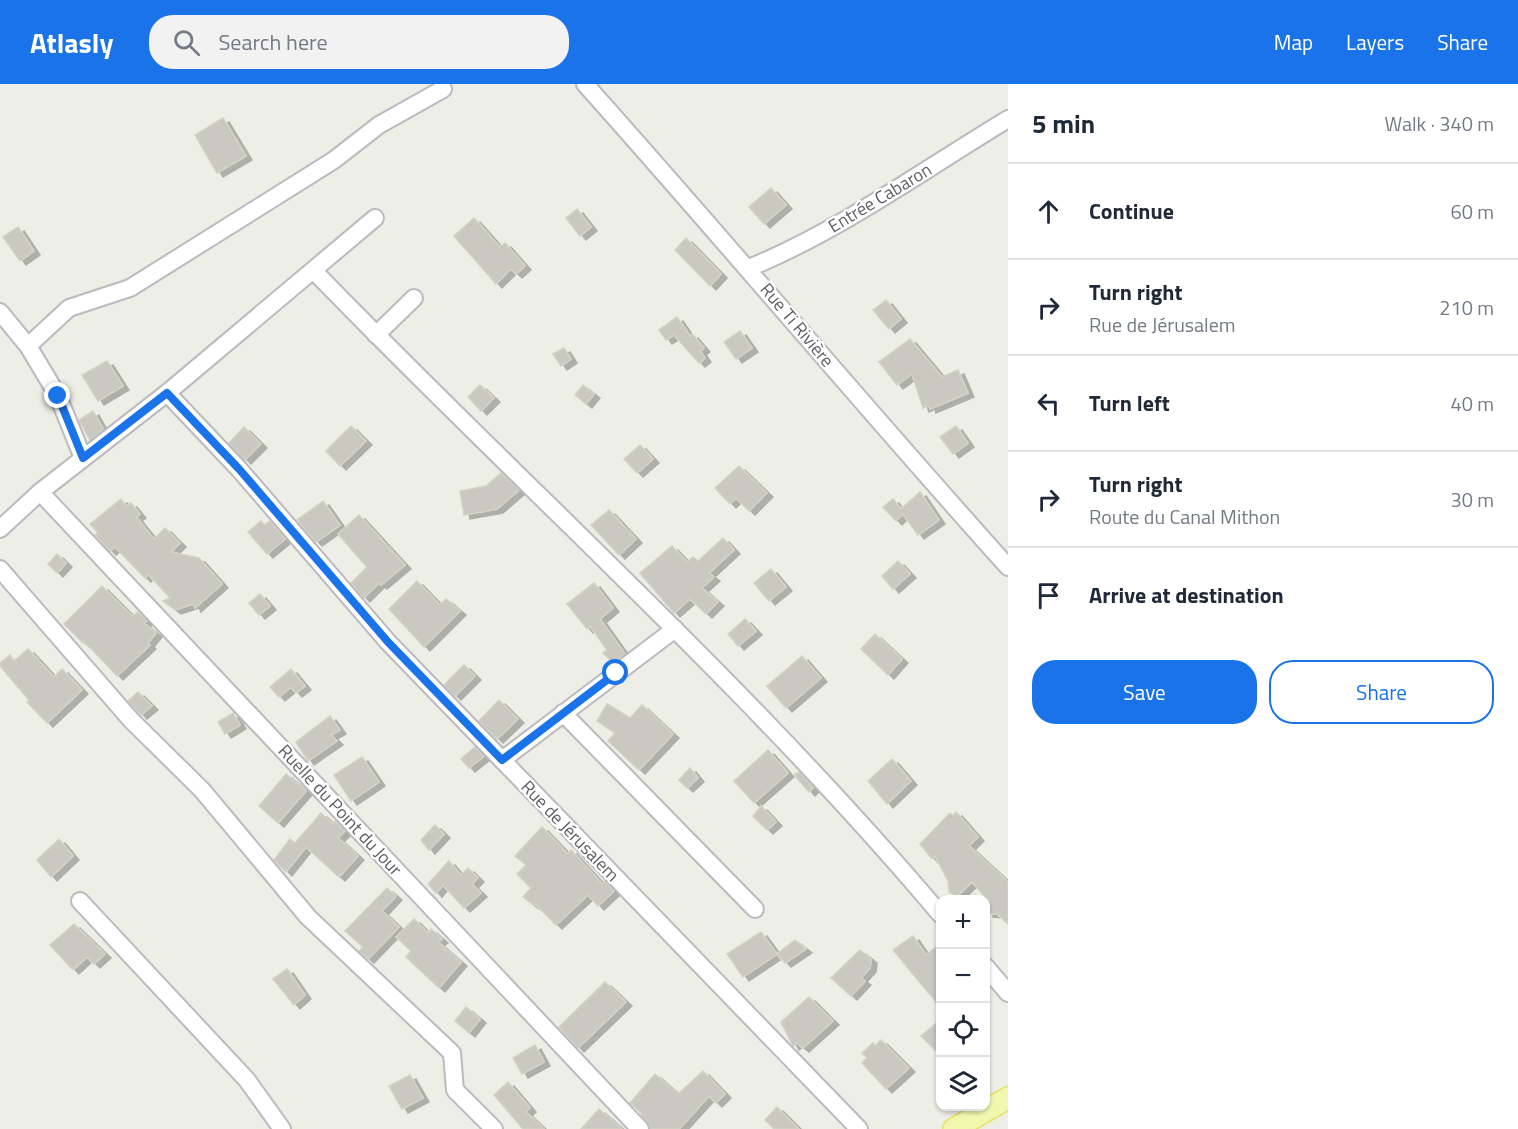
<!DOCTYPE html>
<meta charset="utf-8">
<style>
:root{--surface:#fff;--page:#f2f2f3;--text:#1f2937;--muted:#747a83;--line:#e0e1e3;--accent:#1a73e8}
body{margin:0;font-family:"Titillium Web",sans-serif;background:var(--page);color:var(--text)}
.controls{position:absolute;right:18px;bottom:18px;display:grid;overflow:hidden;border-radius:12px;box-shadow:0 2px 4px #0004}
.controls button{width:54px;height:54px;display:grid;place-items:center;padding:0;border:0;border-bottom:2px solid var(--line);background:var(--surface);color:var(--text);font:30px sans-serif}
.stop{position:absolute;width:18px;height:18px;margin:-14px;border:4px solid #1a73e8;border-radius:50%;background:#fff}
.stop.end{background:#1a73e8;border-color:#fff;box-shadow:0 2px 6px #0008}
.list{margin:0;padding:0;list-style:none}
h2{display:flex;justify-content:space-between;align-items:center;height:78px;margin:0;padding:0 24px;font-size:26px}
h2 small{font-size:20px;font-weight:400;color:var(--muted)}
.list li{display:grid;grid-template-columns:39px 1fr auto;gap:18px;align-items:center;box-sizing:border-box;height:96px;padding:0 24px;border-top:2px solid var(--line)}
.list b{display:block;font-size:22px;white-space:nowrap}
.list p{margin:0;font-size:20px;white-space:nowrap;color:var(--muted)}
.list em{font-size:20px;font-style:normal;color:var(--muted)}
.actions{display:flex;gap:12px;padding:18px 24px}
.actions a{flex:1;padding:14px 0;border:2px solid var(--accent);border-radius:24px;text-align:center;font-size:21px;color:var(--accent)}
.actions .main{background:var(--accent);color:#fff}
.icon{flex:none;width:33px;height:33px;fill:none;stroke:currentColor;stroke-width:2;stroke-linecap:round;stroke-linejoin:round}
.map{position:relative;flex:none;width:1008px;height:1045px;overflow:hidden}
header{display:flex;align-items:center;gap:36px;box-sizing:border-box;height:84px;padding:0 30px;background:var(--accent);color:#fff}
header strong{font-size:28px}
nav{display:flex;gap:33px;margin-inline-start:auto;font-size:21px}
.search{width:420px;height:54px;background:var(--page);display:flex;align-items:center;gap:15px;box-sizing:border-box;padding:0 21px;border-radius:24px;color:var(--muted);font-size:22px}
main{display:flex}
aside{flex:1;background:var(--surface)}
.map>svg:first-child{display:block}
.building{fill:#c9c9c1;stroke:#d2d1c4;stroke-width:1.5;filter:url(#shadow)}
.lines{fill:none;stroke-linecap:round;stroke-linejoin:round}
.minor-casing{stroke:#babac0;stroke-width:20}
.major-casing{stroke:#e5e366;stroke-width:24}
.minor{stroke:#fff;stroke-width:16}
.major{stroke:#f0f8b0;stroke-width:21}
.route{stroke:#1a73e8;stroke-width:8}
.labels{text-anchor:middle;stroke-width:4.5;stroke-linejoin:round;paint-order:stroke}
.street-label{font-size:18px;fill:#5d5e64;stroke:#fff}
</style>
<header>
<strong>Atlasly</strong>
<div class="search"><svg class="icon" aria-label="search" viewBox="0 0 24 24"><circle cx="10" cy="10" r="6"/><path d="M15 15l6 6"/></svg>Search here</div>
<nav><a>Map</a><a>Layers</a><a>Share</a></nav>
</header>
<main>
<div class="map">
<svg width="1008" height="1045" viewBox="0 0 1008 1045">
<defs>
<filter id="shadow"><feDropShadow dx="6" dy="4" stdDeviation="0" flood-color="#0004"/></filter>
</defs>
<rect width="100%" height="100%" fill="#edeee5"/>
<g class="building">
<polygon points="223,34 246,72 217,89 195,51"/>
<polygon points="771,104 786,121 764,140 749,123"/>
<polygon points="577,125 591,143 580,152 566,134"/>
<polygon points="474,134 500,163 505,159 525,182 516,190 511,185 496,200 454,152"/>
<polygon points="18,143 34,167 20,177 3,153"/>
<polygon points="686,154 721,190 710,202 675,166"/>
<polygon points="886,216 901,235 889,245 873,226"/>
<polygon points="677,233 690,252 692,250 704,264 700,267 705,274 699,279 674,251 666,256 659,246"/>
<polygon points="740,247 752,264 736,275 724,258"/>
<polygon points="910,255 942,293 958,286 968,309 930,325 929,321 923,324 912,290 897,301 879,278"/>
<polygon points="564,264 571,275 561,282 553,270"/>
<polygon points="107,277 123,302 98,317 82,291"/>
<polygon points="480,301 494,314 481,327 468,313"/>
<polygon points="583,301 594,310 586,320 575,311"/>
<polygon points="93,327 103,345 90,356 79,336"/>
<polygon points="351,342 366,357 340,382 326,367"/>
<polygon points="956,342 968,359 953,370 940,353"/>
<polygon points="244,343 261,360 245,376 229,359"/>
<polygon points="640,361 653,375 637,389 624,375"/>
<polygon points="739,382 767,409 749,427 736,414 730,420 715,404"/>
<polygon points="501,389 519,406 497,425 464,431 460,407 486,402"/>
<polygon points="920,408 939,436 918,451 903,430 896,437 883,423 893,415 901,425"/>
<polygon points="121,415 126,422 131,419 140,430 136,433 154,455 165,444 180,459 171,468 199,474 222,500 195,524 193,520 175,526 163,517 170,514 148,490 145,494 115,463 110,467 95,451 98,449 90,440"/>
<polygon points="323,417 340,441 316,458 297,436"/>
<polygon points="609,426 636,455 619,471 591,441"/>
<polygon points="359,431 405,481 381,501 379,499 364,514 351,499 367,483 338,450"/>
<polygon points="261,437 264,441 270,437 285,455 267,470 248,448"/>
<polygon points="723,454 734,466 709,489 714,493 702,504 718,518 706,530 690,515 674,529 640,489 672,462 687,478 693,473 698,477"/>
<polygon points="57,470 66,479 57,489 48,480"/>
<polygon points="898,477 910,490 893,505 882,492"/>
<polygon points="771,485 786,503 769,517 754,499"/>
<polygon points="417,497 440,521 446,515 460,527 424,563 389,525"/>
<polygon points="594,499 613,524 600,535 625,570 613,579 603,569 607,566 590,542 587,545 567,520"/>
<polygon points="102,502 132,532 138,528 147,537 144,539 156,549 148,559 150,561 117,592 84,557 83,559 64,540"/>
<polygon points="260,510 270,522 259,531 249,519"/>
<polygon points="745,535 756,547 738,562 728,550"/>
<polygon points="875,550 902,575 888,591 861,565"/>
<polygon points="28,565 54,593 62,585 82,606 47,639 27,618 29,616 0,582 0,579 10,571 14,577"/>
<polygon points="802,572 821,594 786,624 767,602"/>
<polygon points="464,581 475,592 455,612 444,601"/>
<polygon points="291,585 305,602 296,609 291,603 279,613 270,603"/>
<polygon points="138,608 152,622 141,631 128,617"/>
<polygon points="499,616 518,635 497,655 479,637"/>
<polygon points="607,620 630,634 642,621 673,650 639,686 608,657 615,649 597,637"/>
<polygon points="233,629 240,641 225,650 218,638"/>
<polygon points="330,632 340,646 331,651 337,657 308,677 296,658"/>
<polygon points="475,663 484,672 469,684 461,675"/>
<polygon points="768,666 788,689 754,719 734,697"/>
<polygon points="362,673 379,698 351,717 334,691"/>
<polygon points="892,675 911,697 887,720 868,697"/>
<polygon points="690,684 698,694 687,704 679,696"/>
<polygon points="799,688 813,704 809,708 794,691"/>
<polygon points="286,690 306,707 278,739 259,722"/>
<polygon points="761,722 776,738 767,746 753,732"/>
<polygon points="956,728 978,753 969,762 1008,798 1008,840 997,830 987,829 988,816 972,798 957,812 949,808 948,797 935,772 932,775 920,760 950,729 953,732"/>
<polygon points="321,729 333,740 335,737 345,747 338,754 358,772 339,793 306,763 286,788 274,776 290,755 295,759"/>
<polygon points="435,741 444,750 429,766 421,756"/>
<polygon points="542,743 568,770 571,766 602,800 605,797 614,807 598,822 588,811 556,841 535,820 533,821 523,813 531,804 517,790 526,781 515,772"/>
<polygon points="59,755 73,772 51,793 37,776"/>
<polygon points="449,777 461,791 468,784 478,794 472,800 481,809 464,824 443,801 436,809 428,800"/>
<polygon points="387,804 396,812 382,827 399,843 368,875 359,867 363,863 345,847"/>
<polygon points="414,835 428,849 431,845 442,855 438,858 461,878 439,904 406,873 411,867 396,853"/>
<polygon points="74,840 105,870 94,880 87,873 73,886 50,861"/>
<polygon points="761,848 777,870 743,893 727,870"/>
<polygon points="913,852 926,871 940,860 940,923 893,866"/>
<polygon points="795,856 806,865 785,879 777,870"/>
<polygon points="860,866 871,875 870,884 861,894 865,897 851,912 831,894"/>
<polygon points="287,885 305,911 294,921 273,895"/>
<polygon points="605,898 626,918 578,964 559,943"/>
<polygon points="809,913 833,937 803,964 797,959 793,962 781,938"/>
<polygon points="466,923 480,935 469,949 455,937"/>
<polygon points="940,936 940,971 921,952"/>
<polygon points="881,956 909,984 886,1005 862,979 867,974 862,969 873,959 875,962"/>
<polygon points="535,961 544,978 522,990 513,974"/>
<polygon points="703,987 725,1010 716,1019 709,1012 679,1045 650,1045 640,1028 630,1019 655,990 678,1010"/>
<polygon points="410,991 423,1014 402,1025 389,1002"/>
<polygon points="508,998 530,1024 526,1028 544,1045 523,1045 494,1011"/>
<polygon points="777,1023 799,1045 774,1045 765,1036"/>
<polygon points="599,1025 622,1045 581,1045"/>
</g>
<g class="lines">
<g class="minor-casing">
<g id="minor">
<path d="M585 0C728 160 865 324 1008 483"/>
<path d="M749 184C841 146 922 87 1008 35"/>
<path d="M314 187C522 402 747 601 940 830"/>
<polyline points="0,228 28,262 58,312 83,374"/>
<polyline points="376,251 414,214"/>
<polyline points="28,262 69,224 130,204 334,76 379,41 443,5"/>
<polyline points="167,309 239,385 388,558 859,1045"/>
<polyline points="40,408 640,1045"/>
<polyline points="0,445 40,408 167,309 375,134"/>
<polyline points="0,485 131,636 202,706 308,833 452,969 455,1006 494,1045"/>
<polyline points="563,629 755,825"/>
<polyline points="502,676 675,545"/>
<polyline points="80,817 247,996 282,1045"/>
<polyline points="986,883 1008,909"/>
</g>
</g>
<g class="major-casing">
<polyline id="major" points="954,1045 1008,1014"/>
</g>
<use href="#minor" class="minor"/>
<use href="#major" class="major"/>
</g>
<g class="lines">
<polyline class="route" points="58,312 83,374 167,309 239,385 388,558 502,676 616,589"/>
</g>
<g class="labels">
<g class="street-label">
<text transform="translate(880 114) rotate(-31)" y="6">Entrée Cabaron</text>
<text transform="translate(797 241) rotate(50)" y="6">Rue Ti Rivière</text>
<text transform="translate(340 726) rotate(47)" y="6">Ruelle du Point du Jour</text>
<text transform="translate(570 747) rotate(46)" y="6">Rue de Jérusalem</text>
</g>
</g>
</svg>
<div class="controls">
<button>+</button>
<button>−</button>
<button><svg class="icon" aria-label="locate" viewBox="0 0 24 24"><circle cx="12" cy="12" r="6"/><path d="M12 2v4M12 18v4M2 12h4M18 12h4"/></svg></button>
<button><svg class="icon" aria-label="layers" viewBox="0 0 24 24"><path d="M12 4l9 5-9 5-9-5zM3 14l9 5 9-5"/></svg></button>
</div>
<div class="stop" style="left:616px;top:589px"></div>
<div class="stop end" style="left:58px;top:312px"></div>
</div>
<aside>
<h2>5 min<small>Walk · 340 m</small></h2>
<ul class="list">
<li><svg class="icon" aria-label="ahead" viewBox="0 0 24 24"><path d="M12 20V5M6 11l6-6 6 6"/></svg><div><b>Continue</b></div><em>60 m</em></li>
<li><svg class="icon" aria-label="right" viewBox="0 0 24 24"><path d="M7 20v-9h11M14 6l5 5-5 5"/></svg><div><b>Turn right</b><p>Rue de Jérusalem</p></div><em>210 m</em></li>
<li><svg class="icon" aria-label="left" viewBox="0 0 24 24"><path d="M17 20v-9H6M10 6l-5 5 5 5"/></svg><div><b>Turn left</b></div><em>40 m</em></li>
<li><svg class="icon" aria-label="right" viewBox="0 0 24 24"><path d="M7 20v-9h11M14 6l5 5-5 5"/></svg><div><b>Turn right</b><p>Route du Canal Mithon</p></div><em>30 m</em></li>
<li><svg class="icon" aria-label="arrive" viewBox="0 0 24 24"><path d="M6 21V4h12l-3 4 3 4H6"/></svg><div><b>Arrive at destination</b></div></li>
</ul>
<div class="actions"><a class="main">Save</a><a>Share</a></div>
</aside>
</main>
